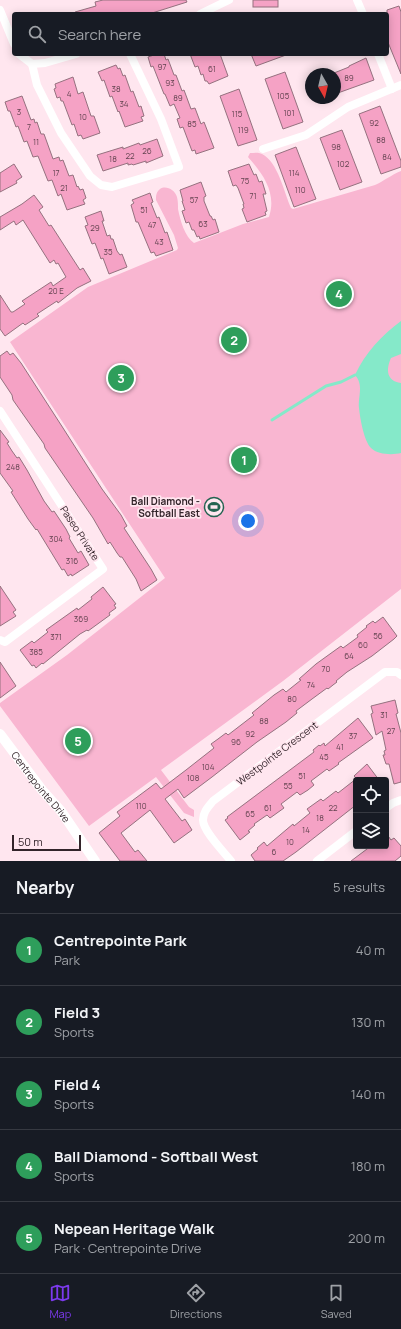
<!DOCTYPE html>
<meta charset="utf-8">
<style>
:root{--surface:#171b24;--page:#242831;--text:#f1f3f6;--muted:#9ea1a6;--line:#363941;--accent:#7c3aed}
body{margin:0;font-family:Manrope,sans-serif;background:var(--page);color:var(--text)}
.controls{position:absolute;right:12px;bottom:12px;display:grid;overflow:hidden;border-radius:4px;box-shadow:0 2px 10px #0003}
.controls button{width:36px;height:36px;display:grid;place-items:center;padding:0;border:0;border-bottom:1px solid var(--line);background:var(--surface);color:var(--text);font:20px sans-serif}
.compass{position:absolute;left:305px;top:68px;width:36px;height:36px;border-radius:50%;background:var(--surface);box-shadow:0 2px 10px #0003;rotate:172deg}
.scale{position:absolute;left:12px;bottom:10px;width:69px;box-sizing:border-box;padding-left:4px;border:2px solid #33242a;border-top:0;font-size:11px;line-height:14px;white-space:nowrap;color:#33242a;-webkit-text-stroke:3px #ffe6ef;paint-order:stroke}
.you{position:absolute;left:248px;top:521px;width:14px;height:14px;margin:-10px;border:3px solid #fff;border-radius:50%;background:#1a73e8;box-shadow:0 0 0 6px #1a73e833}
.badge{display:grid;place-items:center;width:26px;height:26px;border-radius:50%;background:var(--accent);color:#fff;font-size:13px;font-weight:700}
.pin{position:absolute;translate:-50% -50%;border:2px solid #fff;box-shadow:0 1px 4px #0006}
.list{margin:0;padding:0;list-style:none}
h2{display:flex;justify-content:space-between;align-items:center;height:52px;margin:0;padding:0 16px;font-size:17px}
h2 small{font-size:13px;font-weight:400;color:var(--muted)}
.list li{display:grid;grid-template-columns:26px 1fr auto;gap:12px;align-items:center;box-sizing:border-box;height:72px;padding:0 16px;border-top:1px solid var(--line)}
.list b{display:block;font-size:15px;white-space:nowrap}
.list p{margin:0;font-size:13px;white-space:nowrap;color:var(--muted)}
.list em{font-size:13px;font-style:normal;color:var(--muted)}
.icon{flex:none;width:22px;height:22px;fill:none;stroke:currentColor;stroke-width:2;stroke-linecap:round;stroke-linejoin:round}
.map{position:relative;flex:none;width:401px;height:861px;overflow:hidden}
.search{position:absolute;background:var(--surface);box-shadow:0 2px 10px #0003;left:12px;right:12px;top:12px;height:44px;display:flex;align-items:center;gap:10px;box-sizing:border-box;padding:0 14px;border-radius:4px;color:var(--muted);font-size:15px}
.sheet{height:412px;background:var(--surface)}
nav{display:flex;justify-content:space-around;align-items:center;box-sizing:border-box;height:56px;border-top:1px solid var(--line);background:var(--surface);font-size:11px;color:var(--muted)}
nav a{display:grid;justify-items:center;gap:2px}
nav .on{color:var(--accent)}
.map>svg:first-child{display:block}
.green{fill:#f9b6d1}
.water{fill:#85e9c9}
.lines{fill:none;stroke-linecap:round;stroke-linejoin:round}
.stream{stroke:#85e9c9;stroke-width:3}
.building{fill:#f5a2c5;stroke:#95717f}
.minor{stroke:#fff;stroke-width:8}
.tertiary{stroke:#fff;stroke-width:10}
.labels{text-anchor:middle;stroke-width:3.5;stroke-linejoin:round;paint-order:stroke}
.number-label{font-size:8px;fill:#644451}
.poi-label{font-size:10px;font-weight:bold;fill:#33242a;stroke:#ffe6ef;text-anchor:end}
.street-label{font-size:10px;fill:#33242a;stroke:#ffe6ef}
</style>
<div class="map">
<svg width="401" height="861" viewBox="0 0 401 861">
<rect width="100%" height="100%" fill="#ffe6ef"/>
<path class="green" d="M250 153C254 153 258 152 262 154 278 162 284 192 291 208L293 209 375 185C384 181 391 175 401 171V589L283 681 161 770 189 807 194 810V817L184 813 156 777 89 826 0 706V703L67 655 165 578 10 342 88 287 177 250 178 248 174 235 156 200C156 196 156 192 160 189 166 185 175 190 177 197 178 201 178 205 178 209 180 220 185 237 194 243L243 224 269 217C277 193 263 174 248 157Z"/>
<path class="water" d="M401 321V354L391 358C386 369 386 381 401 383V453C393 455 378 455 371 448 364 441 360 418 359 408 358 396 364 385 355 375 365 353 382 335 401 321Z"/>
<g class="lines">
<polyline class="stream" points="272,420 326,386 341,382 355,375"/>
</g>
<g class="building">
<polygon points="103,0 186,0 187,2 149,14 75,14 75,12 96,6 95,2"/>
<rect x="253" y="0" width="25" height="7"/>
<polygon points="399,6 401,12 401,74 387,40 387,10"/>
<polygon points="157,54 164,54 166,60 168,59 174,75 176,75 182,91 184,90 191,109 195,108 201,124 204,122 214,148 196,154 195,150 192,151 183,127 180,128 177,119 180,118 174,104 170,106 165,94 164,94 153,66 151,67 148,57"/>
<polygon points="190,54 220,54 228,76 209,84 207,81 205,81 203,74 201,75 198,66 195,67"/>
<polygon points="251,54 286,54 286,55 256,66"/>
<polygon points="366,58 374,80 335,94 335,74 334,73 349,67 349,66"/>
<polygon points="116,65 118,69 120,68 123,76 125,75 131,92 133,91 139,107 141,106 144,116 141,117 143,121 125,127 119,111 118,112 112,96 110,97 104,80 102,81 98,72"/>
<polygon points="285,72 303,122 283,129 265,79"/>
<polygon points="73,77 78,94 83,92 91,116 94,116 100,133 83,139 81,135 78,136 74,124 72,125 63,101 61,101 60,97 57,98 54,89 56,88 55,84"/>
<polygon points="239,89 257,140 238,146 220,96"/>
<polygon points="22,96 31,120 34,119 35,123 37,122 41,134 44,134 53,159 59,157 60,161 63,160 69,176 73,175 77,187 78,186 80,190 83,189 86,198 83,200 85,204 67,210 61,194 58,196 52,180 48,181 38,156 33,157 27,141 24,142 18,126 16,127 10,111 8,111 5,102"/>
<polygon points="380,106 401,161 401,167 381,174 359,114"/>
<polygon points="342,130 362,182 340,190 320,138"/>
<polygon points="157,139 163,156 146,163 146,161 133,165 132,164 128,165 128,163 103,171 97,155 123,147 123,149 139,143 140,145"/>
<polygon points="296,147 316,199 294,207 275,155"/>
<polygon points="14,164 22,177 16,181 17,183 0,192 0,173"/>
<polygon points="249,164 254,175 256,174 259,182 262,181 266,194 263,194 267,211 265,212 266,215 247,222 242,209 244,208 243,204 244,204 238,188 236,185 233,186 228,171"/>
<polygon points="201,182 206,196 204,197 204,201 210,216 211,216 213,220 215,219 219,232 200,239 199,236 197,237 194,230 192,230 189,222 186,223 182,211 185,210 182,201 183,201 180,190"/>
<polygon points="150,193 153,202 151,203 157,218 159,217 165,233 167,232 173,250 156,256 154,252 151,253 138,222 136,222 131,205 134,203 132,200"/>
<polygon points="34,195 43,207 39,210 49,226 51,225 80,270 83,268 91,281 77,288 58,303 57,301 37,314 39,316 25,325 23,323 5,336 0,329 0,295 11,312 13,312 25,304 22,301 51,282 53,286 66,277 58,263 56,264 54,260 50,263 23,220 16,225 14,221 0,230 0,217 22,204"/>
<polygon points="101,211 104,221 102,221 107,236 110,235 111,239 113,239 117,251 120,255 122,254 127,267 109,274 103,258 101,259 95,243 92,244 85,226 88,225 85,217"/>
<polygon points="7,351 10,355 13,353 21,363 63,428 102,489 121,515 127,526 124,528 151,569 157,580 141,591 136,579 122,557 120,557 117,553 110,542 108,544 93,518 45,448 44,444 13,400 12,395 0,377 0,356"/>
<polygon points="0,430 9,442 7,443 12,451 17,458 19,457 27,470 44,501 52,512 54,511 66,529 70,537 69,538 78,553 81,551 89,565 72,576 71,574 68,576 64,569 62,570 37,529 36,530 28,519 11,492 13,491 0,473"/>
<polygon points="0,586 16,610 13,612 16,616 0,626"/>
<polygon points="103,587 116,604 114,605 116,608 109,613 110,615 88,631 87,630 80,634 43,664 42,663 36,668 34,665 32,666 20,650 32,641 34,643 48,632 46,630 77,608 78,610 92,599 91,597"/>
<polygon points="383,617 397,636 394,639 372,656 347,672 336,681 337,682 333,685 328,689 327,688 312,699 296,711 297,713 286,722 257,742 212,777 184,798 178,789 165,799 182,821 185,819 192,830 174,843 150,810 121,833 135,852 138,850 147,861 120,861 99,833 120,816 117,812 156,783 161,789 186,770 214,748 211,744 218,739 226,733 228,735 254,715 252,713 274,695 283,689 286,692 301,680 299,679 316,664 341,646 343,648 358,637 357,635 367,627 366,626 373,621 375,623"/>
<polygon points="0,662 16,686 0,698"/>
<polygon points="395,700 398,713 396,714 401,733 401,782 394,784 389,764 386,764 383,755 385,755 384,751 386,750 382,731 376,735 371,714 373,713 371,706"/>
<polygon points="358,718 373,738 338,763 339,764 329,771 327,769 311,781 314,785 308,790 300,795 297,792 281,804 284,808 270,818 267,815 254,824 255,825 248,831 250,832 240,840 225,820 228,818 227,817 314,752 313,750 319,745 320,746 324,743 325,746"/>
<polygon points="367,764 379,780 358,780 354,776"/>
<polygon points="356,779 356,805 296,852 283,861 255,861 251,855 258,849 257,848 264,842 267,846 293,824 294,826 310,813 307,809 321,799 323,801 336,791 338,793"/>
<polygon points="386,833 391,840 394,838 401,846 401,856 395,861 351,861 371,846 386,846"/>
</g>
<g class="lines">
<g class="minor">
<polyline points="357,0 363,14"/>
<polyline points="0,10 14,44"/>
<polyline points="200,14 229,0"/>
<polyline points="19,54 32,64 45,63 76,54"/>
<polyline points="378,54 392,89"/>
<polyline points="32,64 37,85 61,133 90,176 101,185 112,187 179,167 161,119 130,54"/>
<polyline points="263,149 306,135 348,107 401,85"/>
<polyline points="0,411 103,569 5,642 0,640"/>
<polyline points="386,808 393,803 401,800"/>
<path d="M231 861C224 852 203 831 203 820 203 812 208 807 213 801L385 672H397L401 675"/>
<polyline points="317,861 356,831"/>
</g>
<path class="tertiary" id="s1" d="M0 734 42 790 61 811 95 861"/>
</g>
<defs>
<g id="stadium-ring" transform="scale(1)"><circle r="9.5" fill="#ffe6ef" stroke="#246351" stroke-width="1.5"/><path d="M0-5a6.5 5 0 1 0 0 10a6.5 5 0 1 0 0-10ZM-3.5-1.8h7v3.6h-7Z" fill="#246351"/></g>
</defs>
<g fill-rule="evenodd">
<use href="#stadium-ring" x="214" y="507"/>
</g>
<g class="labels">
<g class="number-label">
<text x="162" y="70">97</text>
<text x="212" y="72">61</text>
<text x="349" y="81">89</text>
<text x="170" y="86">93</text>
<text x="116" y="92">38</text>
<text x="69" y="97">4</text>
<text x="283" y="99">105</text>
<text x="178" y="101">89</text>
<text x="124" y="107">34</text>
<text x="19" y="115">3</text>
<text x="289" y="116">101</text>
<text x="237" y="117">115</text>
<text x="83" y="120">10</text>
<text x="374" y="126">92</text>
<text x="192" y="127">85</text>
<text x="29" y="130">7</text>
<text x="243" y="133">119</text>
<text x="381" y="143">88</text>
<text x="36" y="145">11</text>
<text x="336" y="150">98</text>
<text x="147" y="154">26</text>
<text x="130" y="159">22</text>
<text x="387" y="160">84</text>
<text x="113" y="162">18</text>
<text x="343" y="167">102</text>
<text x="56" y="176">17</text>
<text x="294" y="176">114</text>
<text x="245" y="184">75</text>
<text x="64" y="191">21</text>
<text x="300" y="193">110</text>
<text x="253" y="199">71</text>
<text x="194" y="203">57</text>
<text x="144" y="213">51</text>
<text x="203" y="227">63</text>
<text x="152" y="228">47</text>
<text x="95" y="231">29</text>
<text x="159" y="245">43</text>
<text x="108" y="255">35</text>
<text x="56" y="294">20 E</text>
<text x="13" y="470">248</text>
<text x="56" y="542">304</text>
<text x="72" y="564">316</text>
<text x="81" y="622">369</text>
<text x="378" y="639">56</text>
<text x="56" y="640">371</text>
<text x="363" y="648">60</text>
<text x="36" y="655">385</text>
<text x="349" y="659">64</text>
<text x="326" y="672">70</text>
<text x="311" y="688">74</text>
<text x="292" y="702">80</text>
<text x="384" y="718">31</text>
<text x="264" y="724">88</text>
<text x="391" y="734">27</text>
<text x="250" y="737">92</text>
<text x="353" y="739">37</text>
<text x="236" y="745">96</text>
<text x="340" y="750">41</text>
<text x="324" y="760">45</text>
<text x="208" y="770">104</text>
<text x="302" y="779">51</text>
<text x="193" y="781">108</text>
<text x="288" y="789">55</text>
<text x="141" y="809">110</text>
<text x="268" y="811">61</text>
<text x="333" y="811">22</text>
<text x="250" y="817">65</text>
<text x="320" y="821">18</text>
<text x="306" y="833">14</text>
<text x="290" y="845">10</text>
<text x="274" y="855">6</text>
</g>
<g class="poi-label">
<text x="200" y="505">Ball Diamond -<tspan x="200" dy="12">Softball East</tspan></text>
</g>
<g class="street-label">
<text transform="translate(80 533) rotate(57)" y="4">Paseo Private</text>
<text transform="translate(277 753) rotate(-37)" y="4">Westpointe Crescent</text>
<text dy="4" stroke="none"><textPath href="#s1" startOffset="67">Centrepointe Drive</textPath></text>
</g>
</g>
</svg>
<div class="controls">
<button><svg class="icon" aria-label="locate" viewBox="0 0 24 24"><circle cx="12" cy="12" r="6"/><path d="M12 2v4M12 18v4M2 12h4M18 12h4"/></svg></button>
<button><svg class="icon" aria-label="layers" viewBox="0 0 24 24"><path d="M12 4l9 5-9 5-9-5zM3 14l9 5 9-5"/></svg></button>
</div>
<svg class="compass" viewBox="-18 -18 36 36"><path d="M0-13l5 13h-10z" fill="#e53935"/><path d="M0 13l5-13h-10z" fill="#9ea1a6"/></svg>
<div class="scale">50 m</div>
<div class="you"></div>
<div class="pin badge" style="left:244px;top:460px;background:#2e9e5b">1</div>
<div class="pin badge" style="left:234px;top:340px;background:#2e9e5b">2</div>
<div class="pin badge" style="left:121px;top:378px;background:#2e9e5b">3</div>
<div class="pin badge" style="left:339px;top:294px;background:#2e9e5b">4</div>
<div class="pin badge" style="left:78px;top:741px;background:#2e9e5b">5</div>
<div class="search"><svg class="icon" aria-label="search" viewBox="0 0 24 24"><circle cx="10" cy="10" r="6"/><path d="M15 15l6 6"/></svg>Search here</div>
</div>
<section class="sheet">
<h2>Nearby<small>5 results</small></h2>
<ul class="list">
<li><span class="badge" style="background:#2e9e5b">1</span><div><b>Centrepointe Park</b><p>Park</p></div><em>40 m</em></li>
<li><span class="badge" style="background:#2e9e5b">2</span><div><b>Field 3</b><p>Sports</p></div><em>130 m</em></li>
<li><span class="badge" style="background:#2e9e5b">3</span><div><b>Field 4</b><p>Sports</p></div><em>140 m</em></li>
<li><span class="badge" style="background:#2e9e5b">4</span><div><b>Ball Diamond - Softball West</b><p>Sports</p></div><em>180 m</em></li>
<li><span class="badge" style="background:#2e9e5b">5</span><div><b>Nepean Heritage Walk</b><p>Park · Centrepointe Drive</p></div><em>200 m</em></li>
</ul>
</section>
<nav>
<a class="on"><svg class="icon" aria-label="map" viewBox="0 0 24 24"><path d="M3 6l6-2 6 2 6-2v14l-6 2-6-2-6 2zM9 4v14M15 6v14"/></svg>Map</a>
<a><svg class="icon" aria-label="directions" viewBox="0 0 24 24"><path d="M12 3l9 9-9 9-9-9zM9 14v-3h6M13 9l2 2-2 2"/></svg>Directions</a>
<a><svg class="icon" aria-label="saved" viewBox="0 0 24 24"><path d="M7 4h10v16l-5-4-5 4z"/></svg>Saved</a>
</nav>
